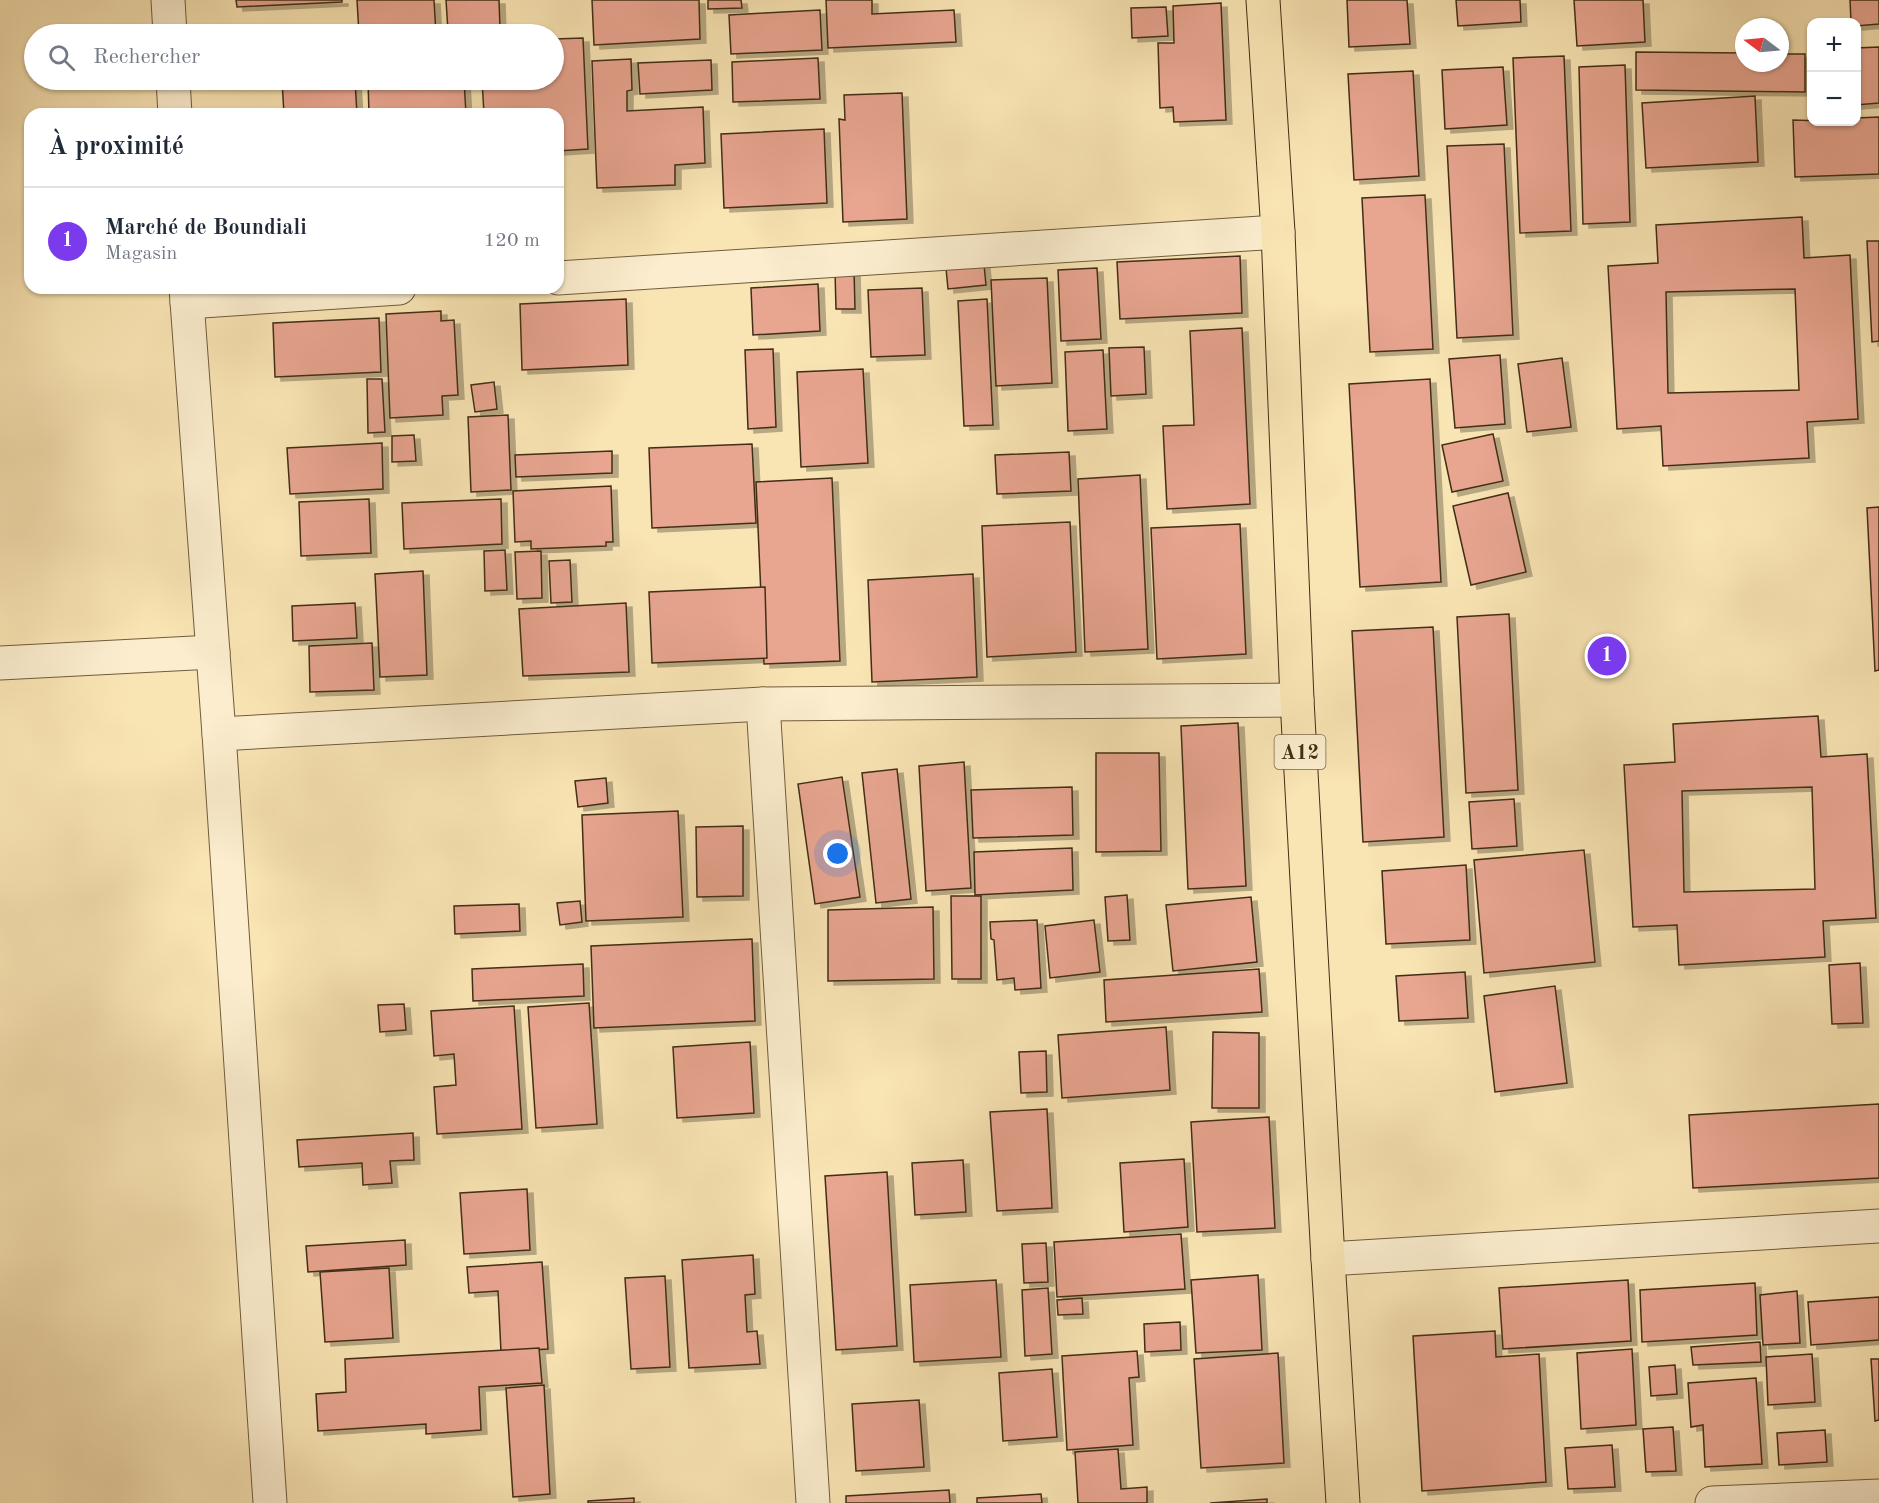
<!DOCTYPE html>
<html lang="fr">
<meta charset="utf-8">
<style>
:root{--surface:#fff;--page:#f6f6f7;--text:#1f2937;--muted:#747a83;--line:#e0e1e3;--accent:#7c3aed}
body{margin:0;font-family:"Old Standard TT",serif;background:var(--page);color:var(--text)}
.controls{position:absolute;right:18px;top:18px;display:grid;overflow:hidden;border-radius:12px;box-shadow:0 2px 4px #0004}
.controls button{width:54px;height:54px;display:grid;place-items:center;padding:0;border:0;border-bottom:2px solid var(--line);background:var(--surface);color:var(--text);font:30px sans-serif}
.compass{position:absolute;left:1735px;top:18px;width:54px;height:54px;border-radius:50%;background:var(--surface);box-shadow:0 2px 4px #0004;rotate:286deg}
.you{position:absolute;left:838px;top:854px;width:21px;height:21px;margin:-15px;border:4px solid #fff;border-radius:50%;background:#1a73e8;box-shadow:0 0 0 9px #1a73e833}
.badge{display:grid;place-items:center;width:39px;height:39px;border-radius:50%;background:var(--accent);color:#fff;font-size:20px;font-weight:700}
.pin{position:absolute;translate:-50% -50%;border:3px solid #fff;box-shadow:0 2px 6px #0006}
.list{margin:0;padding:0;list-style:none}
h2{display:flex;justify-content:space-between;align-items:center;height:78px;margin:0;padding:0 24px;font-size:26px}
h2 small{font-size:20px;font-weight:400;color:var(--muted)}
.list li{display:grid;grid-template-columns:39px 1fr auto;gap:18px;align-items:center;box-sizing:border-box;height:108px;padding:0 24px;border-top:2px solid var(--line)}
.list b{display:block;font-size:22px;white-space:nowrap}
.list p{margin:0;font-size:20px;white-space:nowrap;color:var(--muted)}
.list em{font-size:20px;font-style:normal;color:var(--muted)}
.icon{flex:none;width:33px;height:33px;fill:none;stroke:currentColor;stroke-width:2;stroke-linecap:round;stroke-linejoin:round}
.map{position:relative;flex:none;width:1879px;height:1503px;overflow:hidden}
.search{position:absolute;background:var(--surface);box-shadow:0 2px 4px #0004;left:24px;top:24px;width:540px;height:66px;display:flex;align-items:center;gap:15px;box-sizing:border-box;padding:0 21px;border-radius:33px;color:var(--muted);font-size:22px}
.panel{position:absolute;background:var(--surface);box-shadow:0 2px 4px #0004;left:24px;top:108px;width:540px;height:186px;border-radius:18px}
.map>svg:first-child{display:block}
.building{fill:#e8a590;stroke:#422e15;stroke-width:1.5;fill-rule:evenodd;filter:url(#shadow)}
.lines{fill:none;stroke-linecap:round;stroke-linejoin:round}
.street-casing{stroke:#705c3c;stroke-width:35}
.primary-casing{stroke:#422e15;stroke-width:35}
.street{stroke:#fbedce;stroke-width:33}
.primary{stroke:#f9e4b3;stroke-width:33}
.labels{text-anchor:middle;stroke-width:4.5;stroke-linejoin:round;paint-order:stroke}
.shield{fill:#fbedce;stroke:#7a674c;stroke-width:1.5}
.shield-label{font-size:20px;font-weight:bold;fill:#422e15}
</style>
<div class="map">
<svg width="1879" height="1503" viewBox="0 0 1879 1503">
<defs>
<filter id="shadow"><feDropShadow dx="6" dy="4" stdDeviation="0" flood-color="#0004"/></filter>
</defs>
<rect width="100%" height="100%" fill="#f9e4b3"/>
<filter id="stains"><feTurbulence type="fractalNoise" baseFrequency=".00333" numOctaves="4"/><feColorMatrix values="0 0 0 0 .2 0 0 0 0 .09 0 0 0 0 .02 0 0 0 .5 -.17"/></filter>
<radialGradient id="worn" r=".72"><stop offset=".6" stop-color="#630" stop-opacity="0"/><stop offset="1" stop-color="#630" stop-opacity=".3"/></radialGradient>
<g class="building">
<polygon points="236,0 342,0 342,2 237,7"/>
<polygon points="357,0 434,0 436,34 359,34"/>
<polygon points="446,0 499,0 500,28 448,31"/>
<polygon points="592,0 699,0 700,39 594,45"/>
<polygon points="708,0 741,0 742,8 708,9"/>
<polygon points="826,0 872,0 872,14 954,10 956,42 828,48"/>
<polygon points="1347,0 1407,0 1410,44 1349,47"/>
<polygon points="1456,0 1520,0 1521,22 1458,26"/>
<polygon points="1574,0 1643,0 1645,42 1577,46"/>
<polygon points="1850,0 1879,0 1879,24 1856,26 1856,22 1851,22"/>
<polygon points="1221,3 1226,120 1174,122 1173,107 1160,108 1158,43 1174,43 1173,6"/>
<polygon points="1166,7 1168,36 1132,38 1131,8"/>
<polygon points="820,10 822,50 731,54 729,15"/>
<polygon points="583,38 588,149 558,151 558,114 484,114 482,80 554,80 554,39"/>
<polygon points="1879,47 1879,103 1856,105 1856,48"/>
<polygon points="1636,52 1744,53 1744,63 1780,63 1780,54 1805,54 1805,92 1636,90"/>
<polygon points="1564,56 1571,231 1520,233 1513,58"/>
<polygon points="818,58 820,99 733,102 732,62"/>
<polygon points="631,59 632,90 627,91 627,111 703,107 705,163 675,165 675,185 597,188 592,61"/>
<polygon points="711,60 712,90 640,94 638,63"/>
<polygon points="1625,65 1630,222 1583,224 1579,67"/>
<polygon points="1503,67 1507,125 1445,129 1442,70"/>
<polygon points="1413,71 1419,176 1354,180 1348,74"/>
<polygon points="305,80 355,80 357,114 284,114 282,81"/>
<polygon points="368,80 464,80 466,114 369,114"/>
<polygon points="902,93 907,219 843,222 839,119 845,120 844,95"/>
<polygon points="1755,96 1758,162 1646,168 1642,103"/>
<polygon points="1879,117 1879,174 1795,177 1793,120 1856,122 1856,118"/>
<polygon points="824,129 827,203 724,208 721,134"/>
<polygon points="1504,144 1513,335 1457,338 1447,146"/>
<polygon points="1425,195 1433,349 1370,352 1362,198"/>
<path d="M1802 217 1804 258 1850 255 1858 419 1807 422 1809 458 1663 466 1661 426 1617 429 1608 266 1658 263 1656 225ZM1795 289 1799 390 1668 393 1666 292Z"/>
<polygon points="1867,241 1879,241 1879,341 1872,342"/>
<polygon points="983,254 986,285 948,289 945,258"/>
<polygon points="1240,256 1242,313 1120,319 1117,262"/>
<polygon points="1097,268 1101,339 1061,341 1058,270"/>
<polygon points="854,269 855,309 836,309 835,271"/>
<polygon points="1047,278 1052,383 996,386 991,280"/>
<polygon points="818,284 820,331 753,335 751,288"/>
<polygon points="922,288 925,355 871,357 868,290"/>
<polygon points="626,299 628,365 522,370 520,304"/>
<polygon points="987,299 993,425 964,426 958,301"/>
<polygon points="441,311 441,321 454,320 458,395 442,396 443,415 390,418 386,314"/>
<polygon points="379,318 381,372 275,377 273,323"/>
<polygon points="1242,328 1250,504 1167,509 1163,426 1194,425 1190,331"/>
<polygon points="1144,347 1146,394 1111,396 1109,348"/>
<polygon points="773,349 776,427 748,429 745,350"/>
<polygon points="1103,350 1107,429 1068,431 1065,352"/>
<polygon points="1500,355 1505,424 1455,428 1449,359"/>
<polygon points="1562,358 1571,427 1527,432 1518,364"/>
<polygon points="863,369 868,463 801,467 797,372"/>
<polygon points="367,379 382,379 385,432 368,433"/>
<polygon points="1430,379 1441,582 1360,587 1349,384"/>
<polygon points="494,382 497,409 475,412 471,385"/>
<polygon points="508,415 511,490 471,492 468,417"/>
<polygon points="1493,434 1503,481 1452,492 1442,445"/>
<polygon points="414,435 416,461 392,462 392,436"/>
<polygon points="382,443 383,489 290,494 287,448"/>
<polygon points="752,444 756,523 652,528 649,448"/>
<polygon points="612,451 612,473 516,477 515,455"/>
<polygon points="1069,452 1071,491 997,494 995,455"/>
<polygon points="1140,475 1148,649 1085,652 1078,479"/>
<polygon points="832,478 840,661 764,664 756,482"/>
<polygon points="611,486 613,542 606,542 606,546 531,549 531,541 515,542 513,491"/>
<polygon points="1508,493 1526,572 1471,585 1453,506"/>
<polygon points="369,499 371,553 301,556 299,502"/>
<polygon points="501,499 502,544 404,549 402,503"/>
<polygon points="1879,507 1879,670 1875,671 1867,508"/>
<polygon points="1070,522 1076,652 987,657 982,526"/>
<polygon points="1240,524 1246,654 1157,659 1151,528"/>
<polygon points="505,550 507,590 485,591 484,551"/>
<polygon points="541,551 542,598 517,599 515,552"/>
<polygon points="570,560 572,602 551,603 549,561"/>
<polygon points="423,571 427,675 380,677 375,574"/>
<polygon points="973,574 977,677 872,682 868,580"/>
<polygon points="765,587 767,658 652,663 649,592"/>
<polygon points="355,603 357,638 293,641 292,606"/>
<polygon points="626,603 629,672 523,676 519,609"/>
<polygon points="1509,614 1518,790 1466,793 1457,617"/>
<polygon points="1433,627 1444,837 1363,842 1352,631"/>
<polygon points="372,643 374,690 310,692 309,646"/>
<path d="M1818 716 1821 757 1867 754 1876 918 1823 921 1825 957 1679 965 1677 925 1633 927 1624 765 1675 762 1673 724ZM1812 787 1815 889 1684 892 1682 791Z"/>
<polygon points="1238,723 1246,886 1188,889 1181,726"/>
<polygon points="1096,753 1159,753 1161,851 1096,852"/>
<polygon points="964,762 971,888 926,891 919,766"/>
<polygon points="897,769 911,899 876,903 862,773"/>
<polygon points="842,777 860,897 815,904 798,784"/>
<polygon points="606,778 608,803 578,807 575,781"/>
<polygon points="1072,787 1073,835 973,838 971,790"/>
<polygon points="1514,799 1517,846 1472,849 1469,802"/>
<polygon points="678,811 683,917 586,921 582,815"/>
<polygon points="743,826 743,896 697,897 696,827"/>
<polygon points="1072,848 1073,890 975,895 974,852"/>
<polygon points="1584,850 1595,962 1484,973 1474,860"/>
<polygon points="1466,865 1470,940 1386,944 1382,871"/>
<polygon points="1127,895 1130,940 1108,941 1105,897"/>
<polygon points="951,896 981,896 981,979 952,979"/>
<polygon points="1251,897 1257,962 1173,971 1166,905"/>
<polygon points="580,901 582,922 560,925 557,903"/>
<polygon points="519,904 520,931 455,934 454,906"/>
<polygon points="933,907 934,979 828,981 828,910"/>
<polygon points="1037,920 1041,988 1015,990 1014,978 997,980 994,940 991,939 990,922"/>
<polygon points="1094,920 1100,972 1050,978 1045,926"/>
<polygon points="752,939 755,1021 594,1028 591,946"/>
<polygon points="1860,963 1863,1023 1832,1024 1829,965"/>
<polygon points="583,964 584,996 473,1001 472,969"/>
<polygon points="1259,969 1262,1012 1106,1022 1104,980"/>
<polygon points="1465,972 1468,1018 1399,1021 1396,976"/>
<polygon points="1555,986 1567,1083 1495,1092 1484,996"/>
<polygon points="589,1003 597,1124 536,1128 528,1007"/>
<polygon points="404,1004 406,1030 380,1032 378,1005"/>
<polygon points="514,1006 522,1129 437,1134 434,1087 456,1085 454,1054 434,1056 431,1011"/>
<polygon points="1166,1027 1170,1090 1062,1098 1058,1035"/>
<polygon points="1213,1032 1259,1033 1259,1108 1212,1108"/>
<polygon points="750,1042 754,1113 677,1118 673,1047"/>
<polygon points="1046,1051 1047,1092 1021,1093 1019,1052"/>
<polygon points="1879,1104 1879,1178 1693,1188 1689,1115"/>
<polygon points="1047,1109 1052,1208 997,1211 990,1112"/>
<polygon points="1269,1117 1275,1228 1197,1232 1191,1122"/>
<polygon points="413,1133 414,1160 390,1161 392,1183 363,1185 362,1163 299,1167 297,1140"/>
<polygon points="1184,1159 1188,1227 1124,1232 1120,1163"/>
<polygon points="963,1160 966,1212 915,1215 912,1163"/>
<polygon points="887,1172 897,1346 836,1350 825,1176"/>
<polygon points="527,1189 530,1250 464,1254 460,1193"/>
<polygon points="1181,1234 1185,1289 1057,1297 1054,1242"/>
<polygon points="405,1240 406,1265 308,1272 306,1246"/>
<polygon points="1046,1243 1048,1282 1024,1283 1022,1244"/>
<polygon points="753,1255 755,1294 745,1295 747,1332 757,1331 760,1364 689,1368 682,1260"/>
<polygon points="542,1262 548,1349 501,1352 498,1291 469,1293 467,1267"/>
<polygon points="389,1268 393,1338 325,1342 320,1272"/>
<polygon points="1258,1275 1262,1350 1196,1353 1191,1280"/>
<polygon points="665,1276 670,1367 631,1369 625,1278"/>
<polygon points="996,1280 1001,1357 914,1362 910,1285"/>
<polygon points="1628,1280 1631,1341 1503,1349 1499,1288"/>
<polygon points="1755,1283 1757,1335 1642,1342 1640,1290"/>
<polygon points="1048,1288 1052,1354 1025,1356 1022,1290"/>
<polygon points="1797,1291 1800,1343 1763,1345 1760,1295"/>
<polygon points="1879,1297 1879,1340 1811,1345 1808,1302"/>
<polygon points="1082,1298 1083,1314 1058,1315 1057,1300"/>
<polygon points="1180,1322 1181,1350 1145,1352 1144,1324"/>
<polygon points="1495,1331 1496,1357 1539,1354 1546,1482 1422,1491 1413,1336"/>
<polygon points="1760,1342 1761,1362 1693,1365 1691,1347"/>
<polygon points="539,1348 542,1383 479,1387 481,1430 426,1434 426,1424 318,1431 316,1394 346,1392 345,1359"/>
<polygon points="1632,1349 1636,1425 1581,1429 1577,1353"/>
<polygon points="1137,1351 1139,1377 1129,1378 1133,1445 1067,1450 1062,1356"/>
<polygon points="1278,1353 1284,1463 1201,1468 1194,1359"/>
<polygon points="1812,1354 1815,1402 1768,1405 1766,1357"/>
<polygon points="1871,1359 1879,1359 1879,1420 1875,1421"/>
<polygon points="1675,1365 1677,1394 1651,1396 1649,1367"/>
<polygon points="1052,1369 1057,1437 1003,1441 999,1373"/>
<polygon points="1756,1378 1762,1464 1705,1467 1703,1425 1691,1427 1688,1383"/>
<polygon points="544,1385 550,1494 513,1497 506,1388"/>
<polygon points="919,1400 924,1467 856,1471 852,1404"/>
<polygon points="1673,1427 1676,1471 1646,1472 1643,1429"/>
<polygon points="1825,1430 1827,1462 1779,1465 1777,1433"/>
<polygon points="1612,1445 1615,1487 1568,1489 1565,1448"/>
<polygon points="1118,1449 1121,1489 1147,1487 1147,1503 1078,1503 1075,1452"/>
<polygon points="949,1490 950,1503 846,1503 846,1496"/>
<polygon points="1041,1494 1042,1503 977,1503 977,1498"/>
<polygon points="634,1498 634,1503 588,1503 588,1501"/>
<polygon points="1267,1499 1267,1503 1210,1503"/>
</g>
<g class="lines">
<g class="street-casing">
<g id="street">
<polyline points="168,0 170,34"/>
<polyline points="173,80 175,114"/>
<polyline points="558,278 1278,232"/>
<polyline points="186,288 219,734 270,1503"/>
<polyline points="187,302 399,288"/>
<polyline points="0,663 213,652"/>
<polyline points="763,704 813,1503"/>
<polyline points="219,734 763,704 1297,700"/>
<polyline points="1328,1259 1879,1226"/>
<polyline points="1712,1503 1879,1496"/>
</g>
</g>
<g class="primary-casing">
<polyline id="primary" points="1263,0 1278,232 1297,700 1328,1259 1343,1503"/>
</g>
<use href="#street" class="street"/>
<use href="#primary" class="primary"/>
</g>
<g class="labels">
<rect class="shield" x="1274.5" y="735" width="51" height="34" rx="4.5"/>
<g class="shield-label">
<text x="1300" y="759">A12</text>
</g>
</g>
<rect width="100%" height="100%" filter="url(#stains)"/>
<rect width="100%" height="100%" fill="url(#worn)"/>
</svg>
<div class="controls">
<button>+</button>
<button>−</button>
</div>
<svg class="compass" viewBox="-18 -18 36 36"><path d="M0-13l5 13h-10z" fill="#e53935"/><path d="M0 13l5-13h-10z" fill="#747a83"/></svg>
<div class="you"></div>
<div class="pin badge" style="left:1607px;top:656px">1</div>
<div class="search"><svg class="icon" aria-label="search" viewBox="0 0 24 24"><circle cx="10" cy="10" r="6"/><path d="M15 15l6 6"/></svg>Rechercher</div>
<section class="panel">
<h2>À proximité<small></small></h2>
<ul class="list">
<li><span class="badge">1</span><div><b>Marché de Boundiali</b><p>Magasin</p></div><em>120 m</em></li>
</ul>
</section>
</div>
